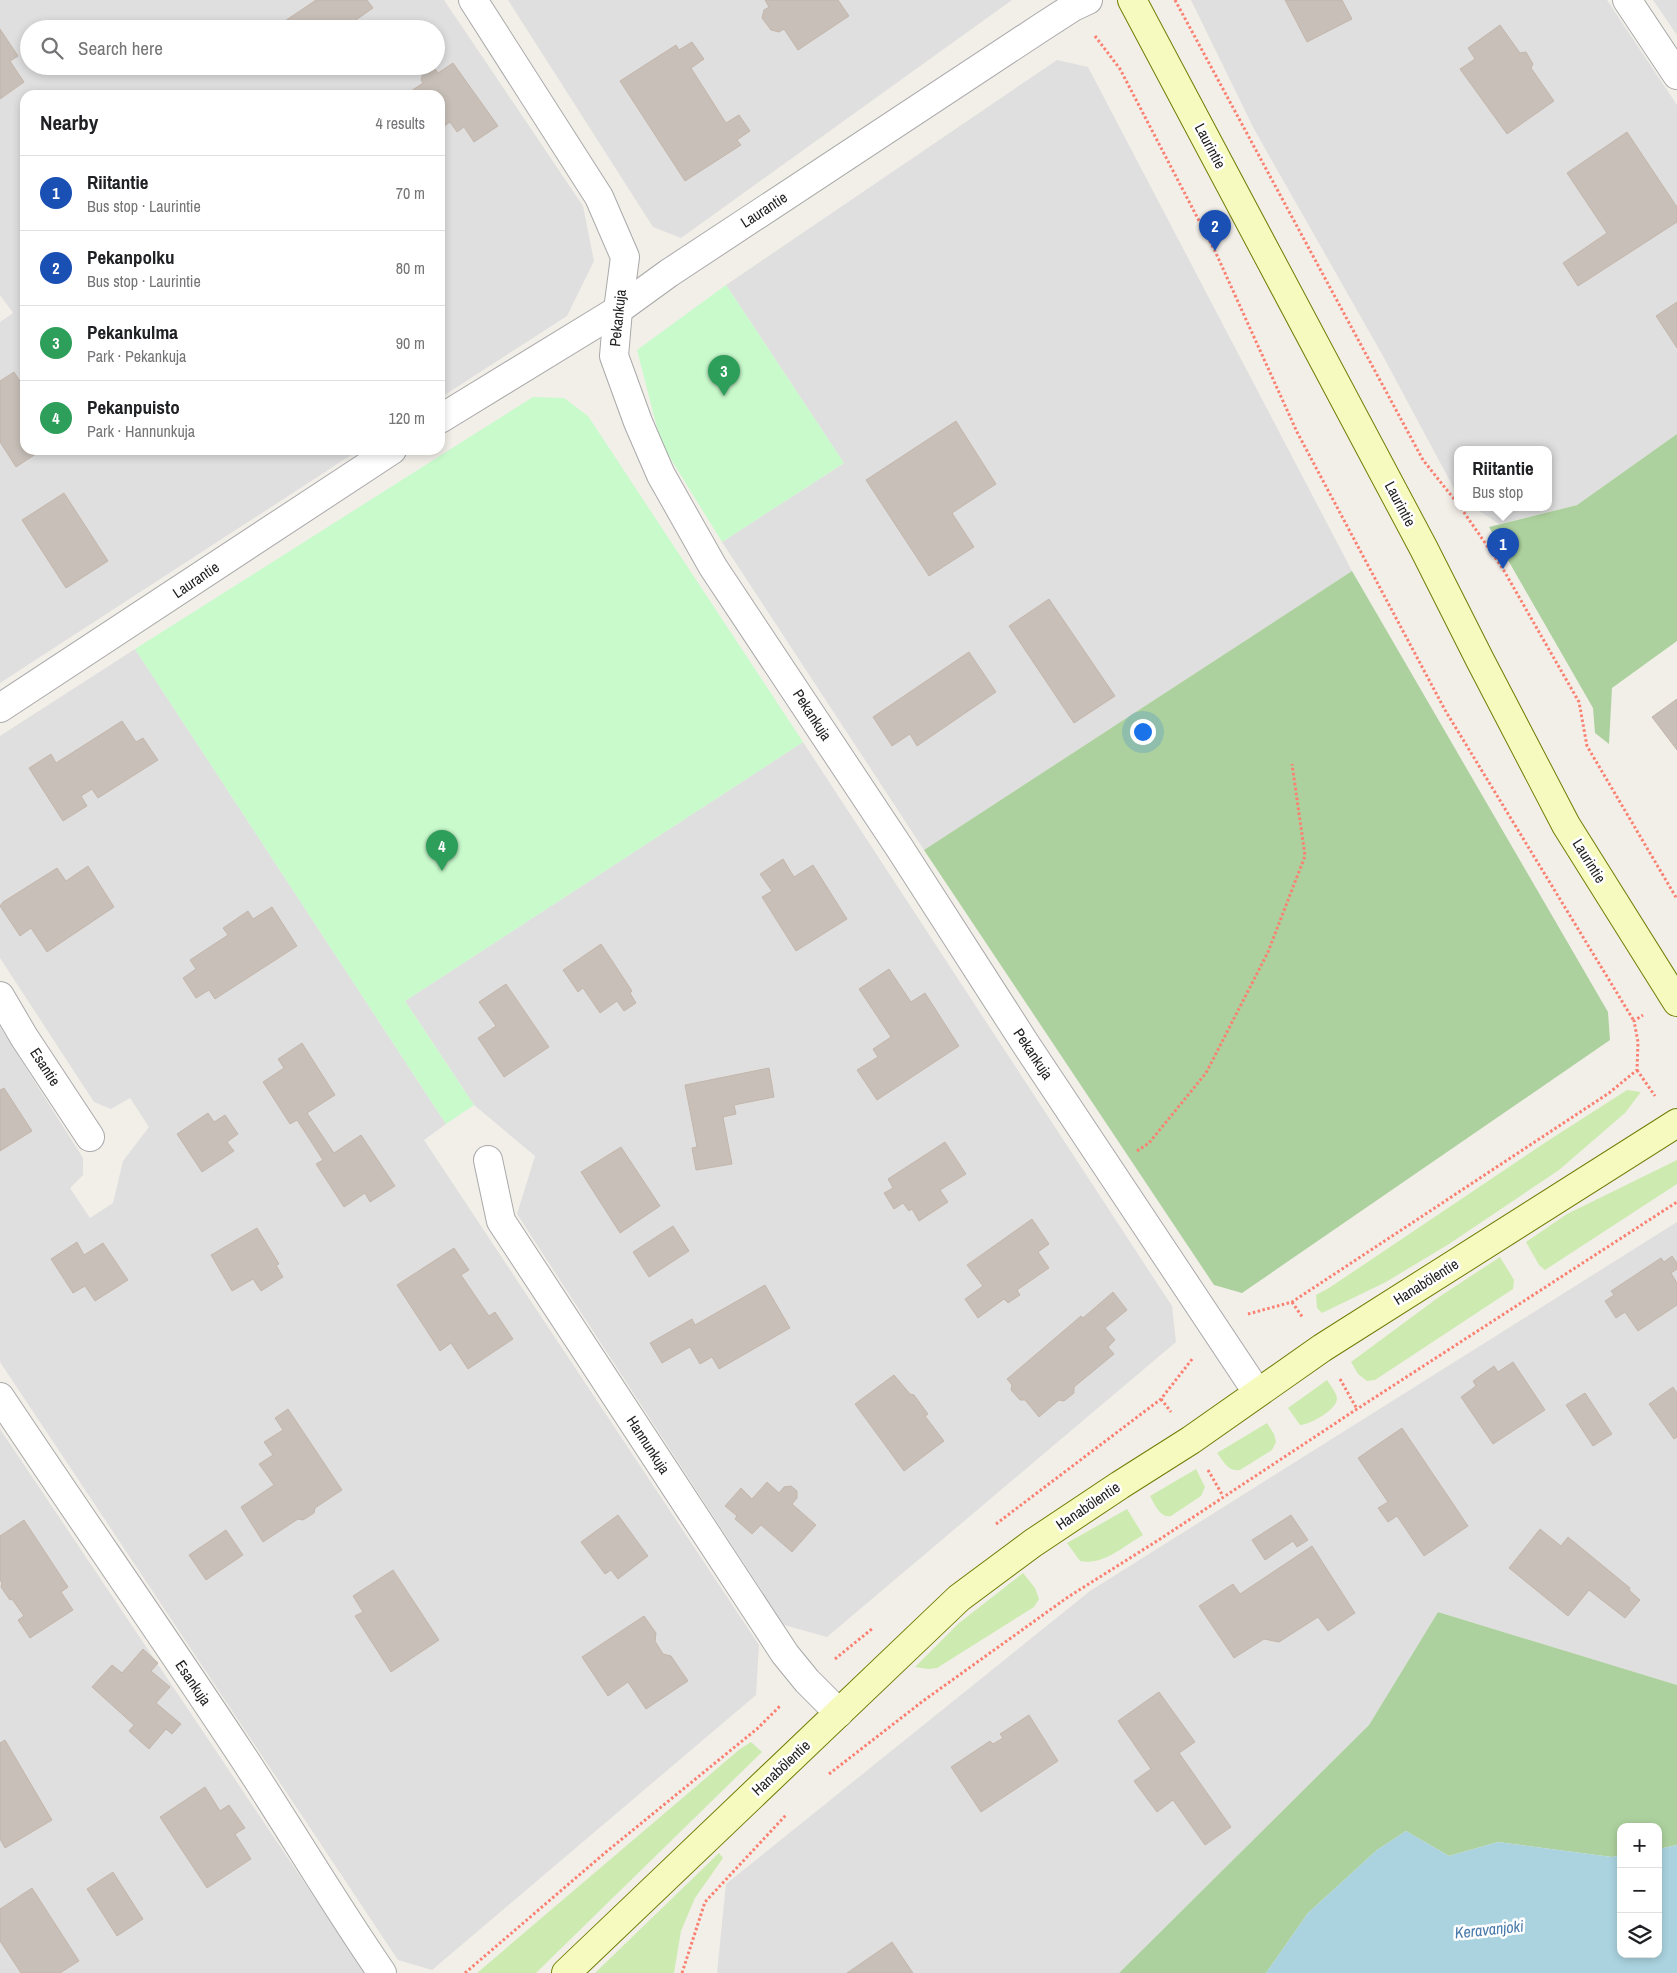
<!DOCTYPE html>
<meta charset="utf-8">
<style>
:root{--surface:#fff;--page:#f6f6f6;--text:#202124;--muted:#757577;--line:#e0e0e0;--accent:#d40000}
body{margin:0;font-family:"Archivo Narrow",sans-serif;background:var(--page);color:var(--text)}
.controls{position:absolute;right:15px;bottom:15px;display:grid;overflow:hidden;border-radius:10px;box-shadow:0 2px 8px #0003}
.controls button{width:45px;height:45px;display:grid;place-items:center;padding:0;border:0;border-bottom:1px solid var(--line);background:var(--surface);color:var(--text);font:25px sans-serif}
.you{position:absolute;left:1142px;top:731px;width:18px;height:18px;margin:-12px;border:4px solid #fff;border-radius:50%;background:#1a73e8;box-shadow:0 0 0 8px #1a73e833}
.badge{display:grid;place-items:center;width:32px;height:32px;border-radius:50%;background:var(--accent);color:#fff;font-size:16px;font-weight:700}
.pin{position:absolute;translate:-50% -41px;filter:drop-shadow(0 1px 2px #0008)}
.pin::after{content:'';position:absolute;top:26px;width:18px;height:15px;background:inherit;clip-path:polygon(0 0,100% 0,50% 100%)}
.popup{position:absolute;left:1454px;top:446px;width:98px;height:65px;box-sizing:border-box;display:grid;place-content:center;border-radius:10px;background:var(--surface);filter:drop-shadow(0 1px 4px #0005);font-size:16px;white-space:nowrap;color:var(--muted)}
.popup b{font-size:19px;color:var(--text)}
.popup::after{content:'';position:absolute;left:50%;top:100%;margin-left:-10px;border:10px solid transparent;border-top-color:var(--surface)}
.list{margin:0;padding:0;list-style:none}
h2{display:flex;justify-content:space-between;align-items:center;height:65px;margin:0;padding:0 20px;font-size:21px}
h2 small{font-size:16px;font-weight:400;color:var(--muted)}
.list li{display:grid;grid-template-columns:32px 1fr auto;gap:15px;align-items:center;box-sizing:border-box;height:75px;padding:0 20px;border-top:1px solid var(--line)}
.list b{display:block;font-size:19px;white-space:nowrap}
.list p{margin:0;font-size:16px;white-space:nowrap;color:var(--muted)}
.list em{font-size:16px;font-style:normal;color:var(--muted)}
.icon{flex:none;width:28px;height:28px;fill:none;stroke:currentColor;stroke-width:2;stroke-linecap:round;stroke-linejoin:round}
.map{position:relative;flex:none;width:1677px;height:1973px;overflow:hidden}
.search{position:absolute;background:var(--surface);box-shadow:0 2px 8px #0003;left:20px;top:20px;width:425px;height:55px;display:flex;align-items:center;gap:12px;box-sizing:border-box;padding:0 18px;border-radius:28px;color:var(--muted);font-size:19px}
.panel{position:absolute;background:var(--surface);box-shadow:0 2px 8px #0003;left:20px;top:90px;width:425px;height:365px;border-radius:15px}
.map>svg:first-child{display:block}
.residential{fill:#e0dfdf;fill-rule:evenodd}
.grass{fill:#cdebb0}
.forest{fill:#add19e}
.park{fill:#c8facc}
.water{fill:#aad3df}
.building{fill:#c7bfb8;stroke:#c4b6ab}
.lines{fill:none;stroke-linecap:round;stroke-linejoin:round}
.street-casing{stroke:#a9a9a9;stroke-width:30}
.secondary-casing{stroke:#707d05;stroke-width:30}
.path{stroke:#fa8072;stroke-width:3;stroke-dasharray:2.5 2.5;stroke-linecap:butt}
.street{stroke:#fff;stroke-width:28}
.secondary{stroke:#f7fabf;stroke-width:28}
.labels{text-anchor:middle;stroke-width:5;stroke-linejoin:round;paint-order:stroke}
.street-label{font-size:15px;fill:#222;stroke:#fff}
.water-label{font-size:16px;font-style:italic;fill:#4a7aab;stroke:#fff}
</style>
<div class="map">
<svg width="1677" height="1973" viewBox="0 0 1677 1973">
<rect width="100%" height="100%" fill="#f2efe9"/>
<g class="residential">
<path d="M0 0H444L583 206 594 261 567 316 440 398V95H25V450H359L0 683V322L13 313 0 295ZM29 29H436V66H29Z"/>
<polygon points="508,0 1012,0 681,238 653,227"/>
<polygon points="1191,0 1607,0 1677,105 1677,434 1577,505 1499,524 1475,508 1548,508 1548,450 1458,450 1458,496 1383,356 1254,129"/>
<polygon points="1653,0 1677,0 1677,35"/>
<polygon points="1057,60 1088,67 1352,571 924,850 722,542 844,463 726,285"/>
<polygon points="135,649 446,1124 424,1140 759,1645 756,1695 432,1970 398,1960 0,1362 0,1027 83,1158 83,1175 70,1188 90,1218 113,1203 123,1161 149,1127 130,1098 111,1109 94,1102 0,958 0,736"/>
<polygon points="803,742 1172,1306 1176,1342 827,1637 784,1625 517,1214 535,1156 474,1105 405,1001"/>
<polygon points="1677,1222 1677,1685 1438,1612 1369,1725 1119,1973 717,1973 726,1884 1090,1591"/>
<polygon points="0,1429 365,1973 0,1973"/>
</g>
<g class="grass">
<polygon points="1627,1090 1641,1092 1625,1113 1559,1170 1449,1244 1386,1282 1322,1313 1317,1308 1316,1295 1329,1288 1546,1142"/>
<polygon points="1677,1160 1677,1184 1545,1270 1539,1265 1526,1242 1567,1214"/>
<polygon points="1500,1257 1514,1280 1513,1289 1375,1380 1367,1381 1358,1374 1351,1362 1439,1297"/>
<path d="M1327 1380C1330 1385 1336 1392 1337 1398 1338 1409 1310 1425 1300 1425L1288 1408Z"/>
<path d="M1267 1423 1274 1434 1276 1442 1272 1450 1240 1470C1228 1472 1224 1462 1217 1453Z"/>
<path d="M1196 1469 1205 1487 1201 1496 1171 1516C1160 1518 1155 1505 1150 1496Z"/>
<path d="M1127 1509 1143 1535C1124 1546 1103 1566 1080 1561L1067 1543Z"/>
<polygon points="1023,1573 1035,1588 1039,1599 1034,1607 937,1668 928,1669 915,1667 959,1623"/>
<polygon points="751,1742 762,1752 536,1973 477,1973 740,1749"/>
<polygon points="719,1853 723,1858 695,1898 681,1931 674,1973 595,1973"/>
</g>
<g class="forest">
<polygon points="1677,434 1677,641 1612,688 1609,744 1595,733 1593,708 1489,527 1577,505"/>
<polygon points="1352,571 1608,1012 1610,1040 1242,1293 1214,1285 924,850"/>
<polygon points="1438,1612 1677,1685 1677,1845 1658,1849 1658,1827 1621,1827 1621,1855 1612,1857 1498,1842 1449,1856 1406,1831 1377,1850 1308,1913 1266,1973 1119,1973 1369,1725"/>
</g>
<g class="park">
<polygon points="726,285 844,463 722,542 661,443 637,350"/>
<polygon points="533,397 564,398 588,416 803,742 405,1001 474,1105 446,1124 135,649"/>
</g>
<polygon class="water" points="1406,1831 1449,1856 1498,1842 1612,1857 1621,1855 1621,1954 1658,1954 1658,1849 1677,1845 1677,1973 1266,1973 1308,1913 1377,1850"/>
<g class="building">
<polygon points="316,0 367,0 373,8 343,29 273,29"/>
<polygon points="765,0 838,0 849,16 798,50 784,29 779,32 771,30 762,18 764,10 769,7"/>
<polygon points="1285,0 1342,0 1352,19 1307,42"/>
<polygon points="1500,25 1520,53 1526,52 1533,64 1531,68 1554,101 1507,134 1460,69 1475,59 1468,48"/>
<polygon points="0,29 18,56 10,61 24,82 0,99"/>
<polygon points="692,42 704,59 691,68 726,123 739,115 750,131 737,140 741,145 685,181 620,81 676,45 679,50"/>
<polygon points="453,63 498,126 474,142 464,127 457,132 450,122 440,129 440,95 409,95 408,93 423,83 421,80 423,72 428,69 436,70 438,73"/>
<polygon points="1627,132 1677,207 1677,222 1578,286 1563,263 1607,233 1567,173"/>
<polygon points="1677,302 1677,348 1656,316"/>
<polygon points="14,372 25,389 25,450 42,450 16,467 0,442 0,381"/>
<polygon points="956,421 996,484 952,513 974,547 929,576 866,480"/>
<polygon points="64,493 108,561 66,588 22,520"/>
<polygon points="1049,599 1115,696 1074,723 1009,626"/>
<polygon points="969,652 996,692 917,746 910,734 892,746 873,717"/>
<polygon points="1677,699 1677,750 1652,717"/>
<polygon points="122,721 136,742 143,738 158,760 98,798 92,789 81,796 87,806 63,821 29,768 51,754 56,763"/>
<polygon points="783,859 794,877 813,865 847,919 796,951 762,897 772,891 760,874"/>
<polygon points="88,866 114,907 47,952 31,928 20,936 0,906 3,902 57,868 66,881"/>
<polygon points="272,907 297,946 215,999 209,990 196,998 183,978 196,969 190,960 228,935 223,928 248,911 253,919"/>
<polygon points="601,944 632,991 630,993 636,1003 624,1011 617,1001 600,1013 583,988 578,992 563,970"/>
<polygon points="889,969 911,1002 925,993 959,1046 877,1100 857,1070 878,1057 873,1049 891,1037 859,989"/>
<polygon points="506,984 549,1047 504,1077 478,1038 496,1026 479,1002"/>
<polygon points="302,1043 335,1095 307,1113 334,1153 361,1135 395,1186 370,1202 365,1193 344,1207 316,1164 323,1160 297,1120 290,1124 263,1082 284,1068 278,1059"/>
<polygon points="769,1068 774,1097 734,1105 736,1114 723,1117 732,1164 696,1170 692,1148 697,1147 685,1085"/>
<polygon points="4,1088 32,1131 0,1151 0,1090"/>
<polygon points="208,1113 214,1122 225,1115 238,1134 227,1142 234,1151 202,1172 177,1134"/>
<polygon points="945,1142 966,1174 940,1190 948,1202 919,1221 912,1209 909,1211 903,1203 894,1209 884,1193 893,1188 888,1179"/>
<polygon points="621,1147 660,1206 620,1233 581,1172"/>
<polygon points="1032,1219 1049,1244 1038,1252 1049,1268 1017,1290 1020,1295 1008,1303 1004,1299 978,1318 965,1299 983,1286 967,1265"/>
<polygon points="673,1226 689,1251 649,1277 633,1252"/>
<polygon points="257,1228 279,1264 276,1265 283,1277 261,1291 253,1279 232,1291 211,1255"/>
<polygon points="77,1242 84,1255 103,1243 128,1280 95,1301 85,1286 73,1293 51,1259"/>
<polygon points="454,1248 469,1270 461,1275 489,1316 495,1312 513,1339 468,1369 451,1343 440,1351 397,1285"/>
<polygon points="1672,1256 1677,1263 1677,1269 1671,1273 1677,1283 1677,1305 1638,1331 1625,1312 1616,1318 1605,1301 1614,1295 1611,1291 1661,1258 1664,1262"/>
<polygon points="765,1285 790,1328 719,1369 712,1357 700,1364 690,1347 662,1363 650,1343 692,1319 695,1325"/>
<polygon points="1113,1292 1127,1310 1105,1328 1115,1340 1108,1347 1114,1354 1074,1387 1074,1393 1064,1401 1059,1400 1039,1417 1025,1400 1020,1400 1011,1390 1012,1385 1007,1379 1081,1316 1083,1318"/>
<polygon points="1513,1362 1545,1410 1493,1444 1461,1397 1476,1386 1473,1381 1494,1366 1498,1372"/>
<polygon points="894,1375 910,1394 914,1395 928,1414 925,1416 944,1441 904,1471 855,1404"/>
<polygon points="1673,1387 1677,1393 1677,1437 1674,1439 1649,1404"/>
<polygon points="1585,1393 1612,1434 1593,1446 1566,1405"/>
<polygon points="288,1409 342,1490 315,1508 314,1513 303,1520 298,1519 263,1542 241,1507 274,1485 259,1464 273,1455 264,1442 283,1430 275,1418"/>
<polygon points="1402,1428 1468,1526 1424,1556 1397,1516 1388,1522 1378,1508 1388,1502 1358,1458"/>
<polygon points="767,1482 779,1493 784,1487 791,1486 797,1491 797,1498 792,1504 816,1525 792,1552 761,1525 752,1534 735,1519 737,1516 725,1506 741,1488 752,1499"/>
<polygon points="618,1515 648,1556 618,1579 611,1570 605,1574 581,1542"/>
<polygon points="1291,1515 1308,1540 1297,1547 1293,1541 1265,1560 1252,1540"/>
<polygon points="24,1520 68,1587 61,1592 73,1610 30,1638 18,1620 24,1616 12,1599 10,1600 1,1587 2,1583 0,1580 0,1536"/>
<polygon points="1540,1529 1561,1546 1568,1537 1630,1588 1629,1590 1640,1600 1625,1618 1589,1590 1568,1616 1509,1568"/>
<polygon points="226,1530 243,1555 206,1580 189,1555"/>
<polygon points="1312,1546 1355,1613 1328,1631 1318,1617 1279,1642 1264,1639 1234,1658 1199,1606 1233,1584 1240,1594"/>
<polygon points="393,1570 439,1640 391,1672 355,1616 363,1612 353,1596"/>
<polygon points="644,1616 656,1633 655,1641 663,1654 671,1656 688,1681 646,1709 628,1682 608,1696 582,1657"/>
<polygon points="143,1649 158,1663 151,1671 170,1687 156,1703 181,1724 172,1734 166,1729 149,1749 129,1731 134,1725 92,1687 112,1665 122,1673"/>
<polygon points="1159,1692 1195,1742 1179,1753 1231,1827 1205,1845 1173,1800 1157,1812 1134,1781 1151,1769 1118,1721"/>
<polygon points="1029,1715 1058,1761 981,1812 951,1767 990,1741 993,1744 1003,1738 1000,1734"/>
<polygon points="5,1740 52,1820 5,1848 0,1839 0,1743"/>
<polygon points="205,1787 220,1811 229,1805 245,1828 235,1834 251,1859 207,1888 160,1817"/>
<polygon points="113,1872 143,1919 117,1936 87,1889"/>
<polygon points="32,1888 79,1961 60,1973 21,1973 0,1941 0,1909"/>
<polygon points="892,1942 913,1973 847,1973"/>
</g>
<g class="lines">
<g class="street-casing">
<g id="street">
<polyline points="473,0 599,197 625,257 618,310 614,356 638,422 661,475 713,567 899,847 1025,1043 1257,1392"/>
<polyline points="1627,0 1677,75"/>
<polyline points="440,419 618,310 669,273 1042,27 1073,7 1088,0"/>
<polyline points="0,708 392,450"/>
<polyline points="0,996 24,1037 90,1137"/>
<polyline points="488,1160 501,1221 785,1654 807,1681 839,1713"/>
<path d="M0 1397C78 1514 159 1630 237 1748 286 1822 331 1899 382 1973"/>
</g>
</g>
<g class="secondary-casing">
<g id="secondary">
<polyline points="1132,0 1424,549 1480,660 1566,825 1677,1002"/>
<polyline points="566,1973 959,1598 1033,1543 1120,1485 1191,1440 1322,1348 1677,1123"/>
</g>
</g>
<g class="path">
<polyline points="1175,0 1423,460 1458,504"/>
<polyline points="1095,36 1120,69 1196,215 1215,251 1297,432 1445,710 1634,1021"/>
<polyline points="1461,508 1503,569 1579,702 1587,746 1677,899"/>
<polyline points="1637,1070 1655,1096"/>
<polyline points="1137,1151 1149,1143 1206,1073 1268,952 1305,856 1292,764"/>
<polyline points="1292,1302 1303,1318"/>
<polyline points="1248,1314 1292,1302 1609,1093 1637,1070 1638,1042 1634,1021 1643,1015"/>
<polyline points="1340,1379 1357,1409"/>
<polyline points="1161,1399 1171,1412"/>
<polyline points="1208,1470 1223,1496"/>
<polyline points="996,1524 1161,1399 1193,1358"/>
<polyline points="835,1659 873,1628"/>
<polyline points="829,1774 923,1701 1068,1597 1157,1541 1357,1409 1677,1202"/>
<polyline points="465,1973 606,1852 758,1728 781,1705"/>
<polyline points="682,1973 705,1902 786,1815"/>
</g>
<use href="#street" class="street"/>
<use href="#secondary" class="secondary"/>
</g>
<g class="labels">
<g class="street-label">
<text transform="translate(1210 146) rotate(62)" y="5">Laurintie</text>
<text transform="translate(764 210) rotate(-33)" y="5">Laurantie</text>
<text transform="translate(618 318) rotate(-84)" y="5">Pekankuja</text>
<text transform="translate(1400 504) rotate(62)" y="5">Laurintie</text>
<text transform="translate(196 580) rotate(-34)" y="5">Laurantie</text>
<text transform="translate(812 715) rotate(57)" y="5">Pekankuja</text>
<text transform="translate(1589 861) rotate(58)" y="5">Laurintie</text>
<text transform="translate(1033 1054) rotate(56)" y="5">Pekankuja</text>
<text transform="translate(45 1067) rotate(57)" y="5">Esantie</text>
<text transform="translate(1426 1282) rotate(-32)" y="5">Hanabölentie</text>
<text transform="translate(648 1445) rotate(57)" y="5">Hannunkuja</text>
<text transform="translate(1088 1506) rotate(-34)" y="5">Hanabölentie</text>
<text transform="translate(193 1683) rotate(56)" y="5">Esankuja</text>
<text transform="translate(781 1768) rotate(-43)" y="5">Hanabölentie</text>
</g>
<g class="water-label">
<text transform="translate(1489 1929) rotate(-6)" y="6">Keravanjoki</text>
</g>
</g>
</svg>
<div class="controls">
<button>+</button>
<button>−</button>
<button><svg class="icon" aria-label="layers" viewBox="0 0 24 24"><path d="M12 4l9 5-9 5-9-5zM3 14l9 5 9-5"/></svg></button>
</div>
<div class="you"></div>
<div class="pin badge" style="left:1503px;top:569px;background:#1a4fb4">1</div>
<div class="popup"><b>Riitantie</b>Bus stop</div>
<div class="pin badge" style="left:1215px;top:251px;background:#1a4fb4">2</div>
<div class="pin badge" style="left:724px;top:396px;background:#2e9e5b">3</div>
<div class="pin badge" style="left:442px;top:871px;background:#2e9e5b">4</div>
<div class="search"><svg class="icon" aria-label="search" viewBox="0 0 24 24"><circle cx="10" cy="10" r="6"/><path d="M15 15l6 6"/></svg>Search here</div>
<section class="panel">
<h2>Nearby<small>4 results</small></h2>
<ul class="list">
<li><span class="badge" style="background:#1a4fb4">1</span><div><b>Riitantie</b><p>Bus stop · Laurintie</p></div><em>70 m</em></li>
<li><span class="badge" style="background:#1a4fb4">2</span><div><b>Pekanpolku</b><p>Bus stop · Laurintie</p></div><em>80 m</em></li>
<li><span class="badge" style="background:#2e9e5b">3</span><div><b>Pekankulma</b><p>Park · Pekankuja</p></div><em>90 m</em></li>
<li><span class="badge" style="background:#2e9e5b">4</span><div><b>Pekanpuisto</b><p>Park · Hannunkuja</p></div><em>120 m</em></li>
</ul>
</section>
</div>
